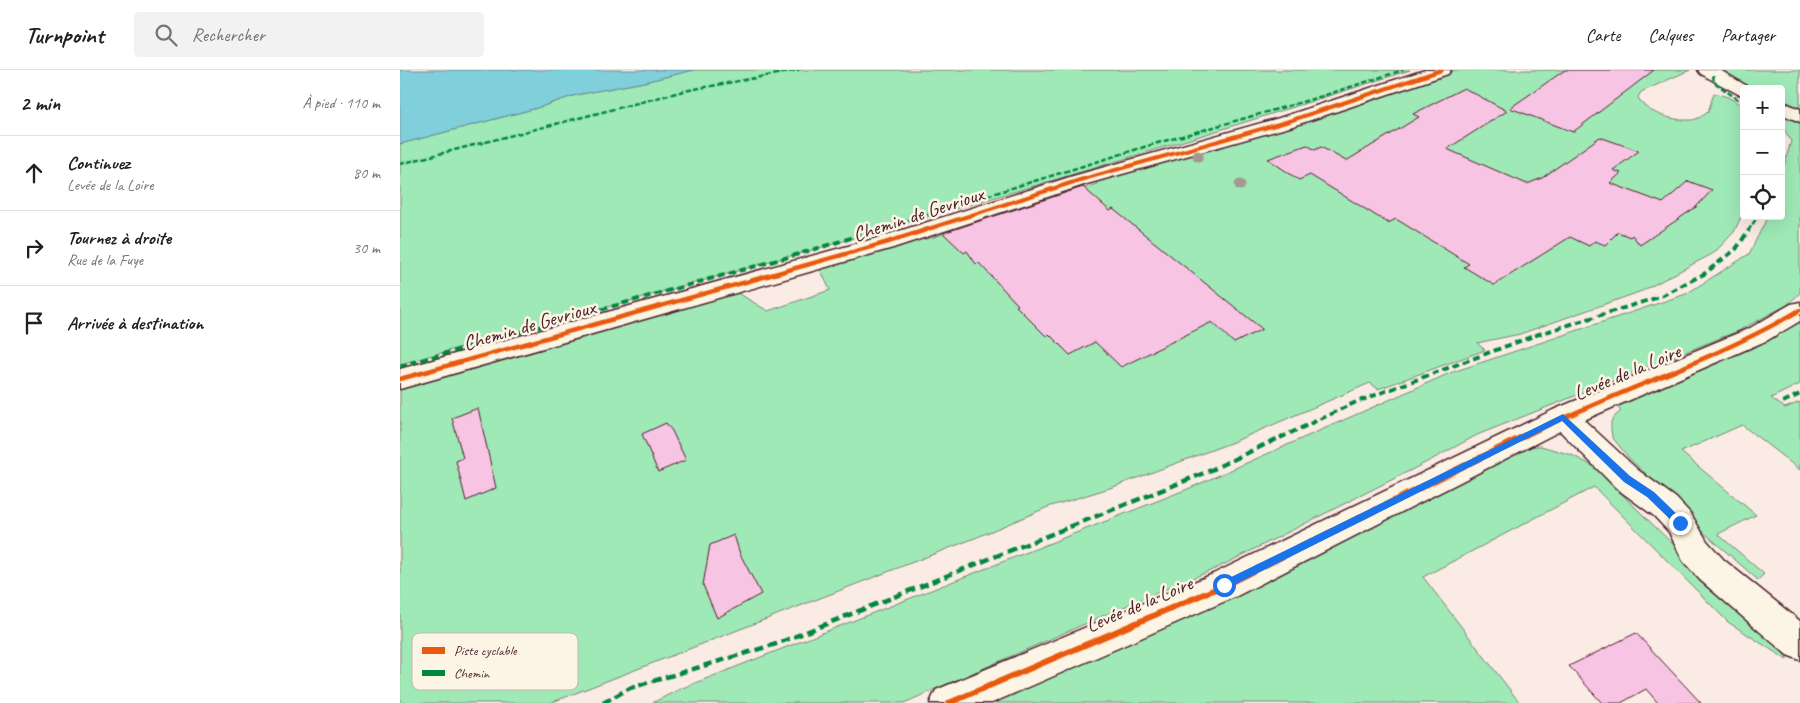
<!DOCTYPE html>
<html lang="fr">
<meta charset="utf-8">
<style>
:root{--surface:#fff;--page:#f2f2f2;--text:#202124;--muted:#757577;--line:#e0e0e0}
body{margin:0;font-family:Caveat,sans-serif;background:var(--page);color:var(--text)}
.controls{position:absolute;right:15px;top:15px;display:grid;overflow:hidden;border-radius:5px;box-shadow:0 5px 20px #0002}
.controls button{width:45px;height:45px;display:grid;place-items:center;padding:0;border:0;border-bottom:1px solid var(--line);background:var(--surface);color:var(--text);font:25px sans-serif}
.stop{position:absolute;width:15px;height:15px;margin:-11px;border:4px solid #1a73e8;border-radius:50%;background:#fff}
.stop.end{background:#1a73e8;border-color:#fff;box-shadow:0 1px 5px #0008}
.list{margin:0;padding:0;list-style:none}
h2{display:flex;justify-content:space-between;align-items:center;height:65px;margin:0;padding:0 20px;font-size:21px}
h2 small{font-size:16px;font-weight:400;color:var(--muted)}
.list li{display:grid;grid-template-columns:32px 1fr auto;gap:15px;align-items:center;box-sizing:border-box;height:75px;padding:0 20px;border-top:1px solid var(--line)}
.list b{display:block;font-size:19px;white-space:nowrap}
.list p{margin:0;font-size:16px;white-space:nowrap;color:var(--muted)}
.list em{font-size:16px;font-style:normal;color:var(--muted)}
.icon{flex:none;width:28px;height:28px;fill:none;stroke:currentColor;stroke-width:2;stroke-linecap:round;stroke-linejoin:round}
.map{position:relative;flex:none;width:1400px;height:633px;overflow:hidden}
header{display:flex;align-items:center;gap:30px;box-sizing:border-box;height:70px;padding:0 25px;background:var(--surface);border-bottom:1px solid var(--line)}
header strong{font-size:24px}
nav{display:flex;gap:28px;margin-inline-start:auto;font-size:18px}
.search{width:350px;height:45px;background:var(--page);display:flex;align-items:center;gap:12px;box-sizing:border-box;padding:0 18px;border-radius:5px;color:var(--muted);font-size:19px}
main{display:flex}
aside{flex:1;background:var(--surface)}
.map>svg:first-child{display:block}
.green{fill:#9fe9b7;stroke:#748471}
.water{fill:#80d0db;stroke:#6a8995}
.building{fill:#f8c4e3;stroke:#4a1f2b}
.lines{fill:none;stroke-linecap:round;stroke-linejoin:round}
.minor-casing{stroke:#4a1f2b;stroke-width:3}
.minor{fill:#fcf5e5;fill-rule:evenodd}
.quiet-far2{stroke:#00873e;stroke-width:2.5;stroke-dasharray:5.5 2.5;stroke-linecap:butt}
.quiet-far1{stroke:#00873e;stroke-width:4;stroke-dasharray:7 4;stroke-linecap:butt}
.quiet{stroke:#00873e;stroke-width:4.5;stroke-dasharray:9 4.5;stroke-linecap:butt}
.cycleway-far2-casing{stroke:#fcf5e5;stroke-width:6}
.cycleway-far1-casing{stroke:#fcf5e5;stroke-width:8}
.cycleway-casing{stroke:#fcf5e5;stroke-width:9}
.cycleway-far2{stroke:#e8590c;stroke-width:4}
.cycleway-far1{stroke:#e8590c;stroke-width:4.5}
.cycleway{stroke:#e8590c;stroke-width:6}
.tree{fill:#a59792}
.route{fill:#1a73e8}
.labels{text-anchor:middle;stroke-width:5;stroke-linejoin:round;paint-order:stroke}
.street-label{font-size:21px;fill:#4a1f2b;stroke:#fcf5e5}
.key{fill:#fcf5e5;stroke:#c7b5ad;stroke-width:1}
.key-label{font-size:14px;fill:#4a1f2b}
</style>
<header>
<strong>Turnpoint</strong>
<div class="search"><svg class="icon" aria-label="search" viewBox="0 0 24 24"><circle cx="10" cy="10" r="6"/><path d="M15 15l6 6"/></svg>Rechercher</div>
<nav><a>Carte</a><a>Calques</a><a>Partager</a></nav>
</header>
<main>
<aside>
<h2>2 min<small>À pied · 110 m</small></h2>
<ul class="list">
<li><svg class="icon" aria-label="ahead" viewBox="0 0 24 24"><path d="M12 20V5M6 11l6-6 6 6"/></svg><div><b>Continuez</b><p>Levée de la Loire</p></div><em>80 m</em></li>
<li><svg class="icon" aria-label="right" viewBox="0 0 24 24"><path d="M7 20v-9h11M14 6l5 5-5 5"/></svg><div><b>Tournez à droite</b><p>Rue de la Fuye</p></div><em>30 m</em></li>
<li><svg class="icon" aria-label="arrive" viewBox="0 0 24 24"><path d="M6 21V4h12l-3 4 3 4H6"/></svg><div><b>Arrivée à destination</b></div></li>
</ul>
</aside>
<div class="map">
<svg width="1400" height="633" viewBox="0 0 1400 633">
<rect width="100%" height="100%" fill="#fbebe5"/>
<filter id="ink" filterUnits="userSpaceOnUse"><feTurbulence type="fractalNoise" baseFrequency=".02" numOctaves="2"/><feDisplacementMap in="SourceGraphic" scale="10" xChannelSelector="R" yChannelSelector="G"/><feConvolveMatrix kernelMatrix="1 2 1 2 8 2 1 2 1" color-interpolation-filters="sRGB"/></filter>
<g filter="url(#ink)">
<g class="green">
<path d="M294 0H1010C676 108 338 202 0 294V74L137 38 176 25 244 12Z"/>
<path d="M1055 0H1290L1241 22 1238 27C1244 43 1274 51 1290 50 1297 50 1302 46 1308 42L1314 23 1328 27 1344 37V141L1334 162 1314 183 1242 221 1120 264 1077 273 1085 280 978 319 970 313 833 372 713 417 648 437 575 468 150 633H0V316L333 220 368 241 430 220 419 197 517 170C541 169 562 153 585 147 597 144 608 142 620 138L616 135 633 128 637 133 697 114 695 112 701 110 941 38Z"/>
<polygon points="1320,0 1400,0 1400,43 1381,34 1381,19 1352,19"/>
<polygon points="1381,41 1400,49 1400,223 1387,235 1338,261 1077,365 1029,391 817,498 744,528 504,633 252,633 280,619 790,418 1050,303 1286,224 1349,184 1368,146 1381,146 1381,106 1391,71 1381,54"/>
<polygon points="1400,250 1400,314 1371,328 1385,338 1400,332 1400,400 1342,355 1281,382 1356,445 1318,464 1364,504 1358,510 1300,459 1287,443 1229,388 1212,367 1211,359 1211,352 1214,347 1221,341 1215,335 1357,275"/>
<polygon points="1141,376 1172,385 1193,396 1327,527 1387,582 1387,590 1328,552 1194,417 1023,507 1120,633 581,633 1121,377"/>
</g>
<polygon class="water" points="0,0 294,0 244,12 176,25 137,38 0,74"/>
<g class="building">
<polygon points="1165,0 1254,0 1173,62 1110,38"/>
<polygon points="1064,18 1107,41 1047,79 1127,114 1142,108 1200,67 1239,81 1213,100 1221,103 1210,113 1263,133 1288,111 1312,120 1296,137 1240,175 1232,165 1230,167 1218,162 1205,175 1195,171 1189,176 1170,167 1094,215 1064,197 1069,194 996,149 988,153 910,105 899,110 868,89 907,75 915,80 921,77 946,91 1019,47 1013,44"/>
<polygon points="683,117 710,141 713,139 862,259 834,273 812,252 721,297 695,272 670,285 649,264 646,266 616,236 618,235 579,193 576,194 567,181 564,183 543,163"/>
<polygon points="78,338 96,418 66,431 56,391 63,388 52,348"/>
<polygon points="266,353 272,361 286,390 258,402 242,364"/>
<polygon points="334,465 340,484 361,524 317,548 303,515 310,475"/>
<polygon points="1236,563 1301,633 1258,633 1246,619 1221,633 1202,633 1169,596"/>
</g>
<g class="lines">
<g class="minor-casing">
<g id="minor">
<polygon points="1025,0 1051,0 1048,4 893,56 687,114 493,178 0,319 0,299 477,168 673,106 879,48"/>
<polygon points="1298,0 1320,0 1352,19 1344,19 1344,25 1338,24 1301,4"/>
<polygon points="1381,31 1400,39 1400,52 1381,44"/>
<polygon points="1400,232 1400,251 1368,270 1184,350 1238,400 1276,428 1291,444 1307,471 1324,490 1400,551 1400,590 1387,585 1300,510 1283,491 1269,462 1254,446 1216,418 1160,361 837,526 592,633 530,633 536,620 813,504 1153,340 1350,258 1391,234"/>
</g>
</g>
<use href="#minor" class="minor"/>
<g class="quiet-far2">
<polyline points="1313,5 1314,12 1344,34"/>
<polyline points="1381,75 1381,81"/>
<polyline points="0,94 284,21 399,0"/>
<polyline points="473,161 754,74 916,28 1003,0"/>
<polyline points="1348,161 1358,146"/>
</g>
<g class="quiet-far1">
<polyline points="0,296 399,184 477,160"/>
<polyline points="1383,332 1400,324"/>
<polyline points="880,368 954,333 1136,265 1259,227 1304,204 1336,179 1349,160"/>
</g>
<polyline class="quiet" points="203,633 230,618 376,574 807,402 883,366"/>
<g class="cycleway-far2-casing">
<polyline id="cycleway-far2" points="522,161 680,110 886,52 1042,0"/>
</g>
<g class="cycleway-far1-casing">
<g id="cycleway-far1">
<polyline points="0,309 485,173 526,160"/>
<path d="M1121 368C1213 322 1312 292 1400 240"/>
</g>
</g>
<g class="cycleway-casing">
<polyline id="cycleway" points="549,633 825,515 1124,366"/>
</g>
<use href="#cycleway-far2" class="cycleway-far2"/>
<use href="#cycleway-far1" class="cycleway-far1"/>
<use href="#cycleway" class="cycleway"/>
</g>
<g class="tree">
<circle cx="798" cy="86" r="5.5"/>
<circle cx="840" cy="115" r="5.5"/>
</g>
</g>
<polygon class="route" points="1163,344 1230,406 1254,422 1283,450 1283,456 1277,456 1247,427 1224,412 1162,351 828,518 821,518 821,512"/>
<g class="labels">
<g class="street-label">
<text transform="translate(518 144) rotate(-18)" y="7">Chemin de Gevrioux</text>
<text transform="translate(129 255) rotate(-16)" y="7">Chemin de Gevrioux</text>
<text transform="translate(1227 302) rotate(-23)" y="7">Levée de la Loire</text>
<text transform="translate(739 534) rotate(-23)" y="7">Levée de la Loire</text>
</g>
</g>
<rect x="12" y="563" width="166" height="57" rx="8" class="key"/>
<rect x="22" y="577" width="23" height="7" fill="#e8590c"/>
<rect x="22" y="600" width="23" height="6" fill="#00873e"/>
<g class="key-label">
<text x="54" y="585">Piste cyclable</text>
<text x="54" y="608">Chemin</text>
</g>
</svg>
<div class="controls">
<button>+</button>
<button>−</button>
<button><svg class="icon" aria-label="locate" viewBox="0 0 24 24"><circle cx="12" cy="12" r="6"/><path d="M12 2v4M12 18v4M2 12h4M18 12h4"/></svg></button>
</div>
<div class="stop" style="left:824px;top:515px"></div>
<div class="stop end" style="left:1280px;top:453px"></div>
</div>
</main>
